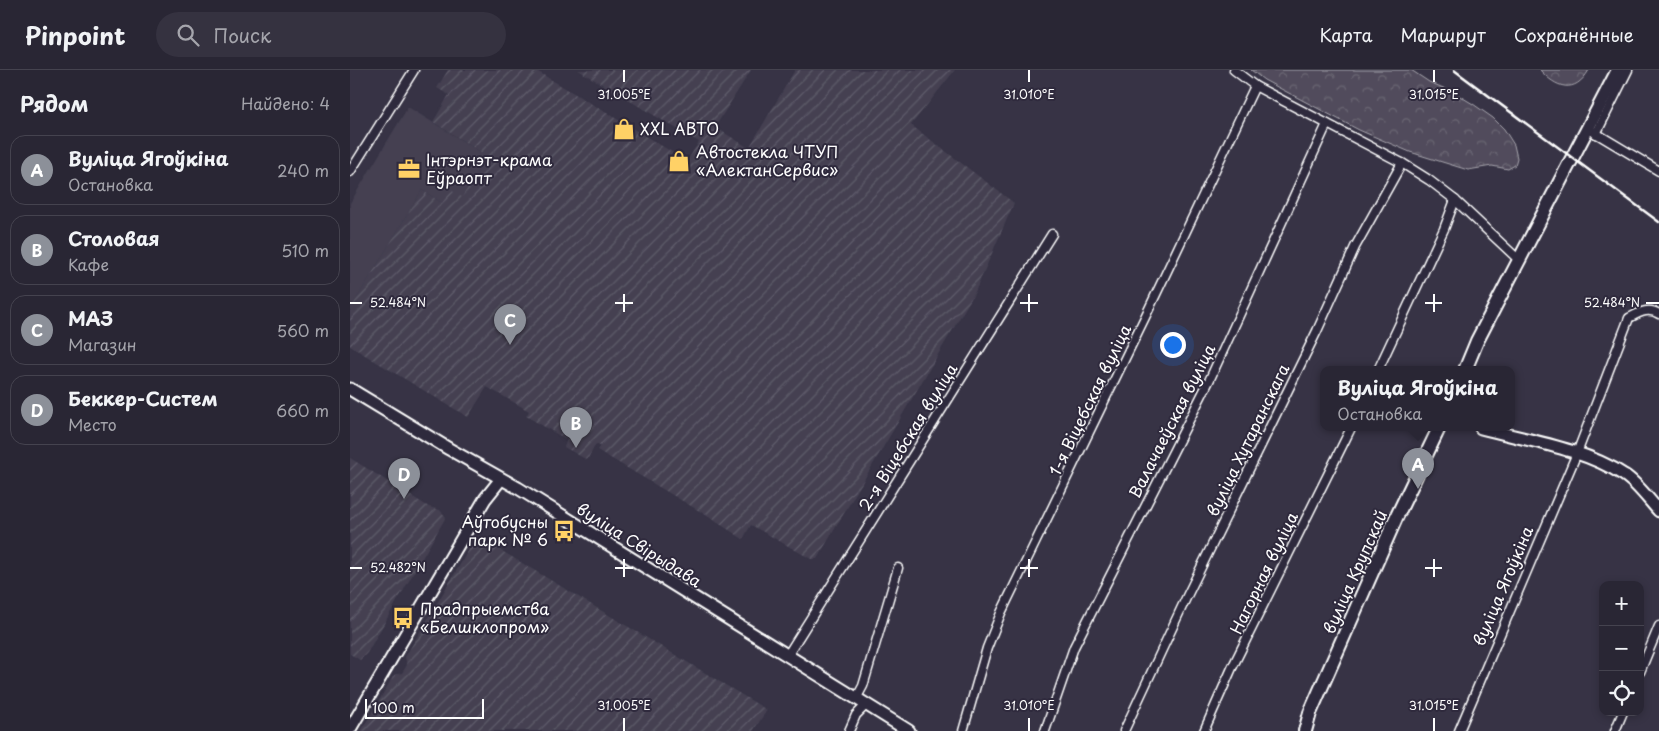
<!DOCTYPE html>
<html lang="ru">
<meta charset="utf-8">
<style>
:root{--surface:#292634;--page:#353240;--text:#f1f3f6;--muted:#a5a5ac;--line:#45434f;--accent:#8c9099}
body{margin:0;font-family:"Playpen Sans",sans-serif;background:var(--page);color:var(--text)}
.controls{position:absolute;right:15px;bottom:15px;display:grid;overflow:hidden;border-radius:10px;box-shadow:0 2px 8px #0003}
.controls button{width:45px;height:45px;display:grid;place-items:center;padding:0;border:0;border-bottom:1px solid var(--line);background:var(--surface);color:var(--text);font:25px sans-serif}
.scale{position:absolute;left:15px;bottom:12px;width:119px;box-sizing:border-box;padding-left:5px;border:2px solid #fff;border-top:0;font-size:14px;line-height:18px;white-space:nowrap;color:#fff;-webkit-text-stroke:4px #2f2a3d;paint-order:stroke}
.you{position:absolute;left:822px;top:274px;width:18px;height:18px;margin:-12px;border:4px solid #fff;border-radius:50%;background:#1a73e8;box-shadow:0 0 0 8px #1a73e833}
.badge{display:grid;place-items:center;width:32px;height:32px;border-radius:50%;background:var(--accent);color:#fff;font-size:16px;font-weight:700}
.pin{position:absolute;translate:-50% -41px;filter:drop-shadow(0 1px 2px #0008)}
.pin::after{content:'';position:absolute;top:26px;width:18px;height:15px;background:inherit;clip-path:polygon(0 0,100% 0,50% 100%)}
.popup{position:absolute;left:970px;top:296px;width:195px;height:65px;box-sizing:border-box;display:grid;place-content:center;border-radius:10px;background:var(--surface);filter:drop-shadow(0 1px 4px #0005);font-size:16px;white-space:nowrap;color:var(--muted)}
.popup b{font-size:19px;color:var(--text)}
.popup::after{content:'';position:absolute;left:50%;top:100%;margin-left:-10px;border:10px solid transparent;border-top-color:var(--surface)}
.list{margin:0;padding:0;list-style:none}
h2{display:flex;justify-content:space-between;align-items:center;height:65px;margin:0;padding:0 20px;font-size:21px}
h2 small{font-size:16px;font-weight:400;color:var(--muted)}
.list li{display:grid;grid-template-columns:32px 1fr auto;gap:15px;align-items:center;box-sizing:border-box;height:70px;margin:0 10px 10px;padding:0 10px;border:1px solid var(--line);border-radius:15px}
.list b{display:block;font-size:19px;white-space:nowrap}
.list p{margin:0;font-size:16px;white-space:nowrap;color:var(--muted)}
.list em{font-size:16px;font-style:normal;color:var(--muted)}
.icon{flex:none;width:28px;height:28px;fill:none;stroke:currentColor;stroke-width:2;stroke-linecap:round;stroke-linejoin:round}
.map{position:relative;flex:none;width:1309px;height:661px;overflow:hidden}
header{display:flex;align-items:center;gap:30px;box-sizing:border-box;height:70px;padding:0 25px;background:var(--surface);border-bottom:1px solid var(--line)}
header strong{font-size:24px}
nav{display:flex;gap:28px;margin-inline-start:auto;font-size:18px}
.search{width:350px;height:45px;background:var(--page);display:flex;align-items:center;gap:12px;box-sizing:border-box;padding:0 18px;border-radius:28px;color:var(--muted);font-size:19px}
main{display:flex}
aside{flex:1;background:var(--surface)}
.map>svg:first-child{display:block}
.built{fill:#444051}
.industrial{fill:url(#industrial-furrows)}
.forest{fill:url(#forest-crowns);stroke:#a8a6ae}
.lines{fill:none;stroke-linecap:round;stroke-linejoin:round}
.street-casing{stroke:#fff;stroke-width:11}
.secondary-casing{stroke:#fff;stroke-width:15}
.primary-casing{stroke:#fff;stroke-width:16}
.street{stroke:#2f2a3d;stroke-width:8}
.secondary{stroke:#2f2a3d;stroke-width:11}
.primary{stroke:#2f2a3d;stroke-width:12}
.rail{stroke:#fff;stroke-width:2.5}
.ticks{fill:none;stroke:#fff;stroke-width:2}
.labels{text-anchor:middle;stroke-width:4;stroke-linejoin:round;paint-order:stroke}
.poi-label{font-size:16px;fill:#fff;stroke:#2f2a3d;text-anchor:start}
.street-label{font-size:16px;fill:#fff;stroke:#2f2a3d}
.ticks-label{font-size:12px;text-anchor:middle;fill:#fff;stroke:#2f2a3d;stroke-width:4;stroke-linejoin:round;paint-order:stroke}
</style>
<header>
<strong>Pinpoint</strong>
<div class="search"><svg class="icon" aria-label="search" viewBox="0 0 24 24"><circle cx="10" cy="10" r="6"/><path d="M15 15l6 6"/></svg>Поиск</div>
<nav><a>Карта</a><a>Маршрут</a><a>Сохранённые</a></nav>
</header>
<main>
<aside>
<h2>Рядом<small>Найдено: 4</small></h2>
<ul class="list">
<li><span class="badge">A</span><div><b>Вуліца Ягоўкіна</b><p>Остановка</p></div><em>240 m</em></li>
<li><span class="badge">B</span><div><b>Столовая</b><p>Кафе</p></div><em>510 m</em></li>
<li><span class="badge">C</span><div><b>МАЗ</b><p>Магазин</p></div><em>560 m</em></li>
<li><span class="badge">D</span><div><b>Беккер-Систем</b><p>Место</p></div><em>660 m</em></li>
</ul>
</aside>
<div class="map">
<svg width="1309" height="661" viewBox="0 0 1309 661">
<defs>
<pattern id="industrial-furrows" width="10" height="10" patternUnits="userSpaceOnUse" patternTransform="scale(1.25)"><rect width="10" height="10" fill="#444051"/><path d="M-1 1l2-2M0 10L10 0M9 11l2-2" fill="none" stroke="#605d6b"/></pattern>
<pattern id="forest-crowns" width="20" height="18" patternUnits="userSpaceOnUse" patternTransform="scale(1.25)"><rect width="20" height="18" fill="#514c5c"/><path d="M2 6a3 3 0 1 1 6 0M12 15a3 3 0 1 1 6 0" fill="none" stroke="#6b6774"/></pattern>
</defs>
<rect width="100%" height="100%" fill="#373345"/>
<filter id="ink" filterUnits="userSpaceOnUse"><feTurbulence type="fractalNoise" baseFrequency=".02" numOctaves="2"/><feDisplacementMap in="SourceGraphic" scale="10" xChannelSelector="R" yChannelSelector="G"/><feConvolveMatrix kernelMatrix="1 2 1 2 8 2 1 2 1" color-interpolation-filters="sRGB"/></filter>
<g filter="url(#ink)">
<polygon class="built" points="58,37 137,86 112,128 92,133 72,120 0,240 0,133"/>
<g class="industrial">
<polygon points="98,0 185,0 337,91 349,72 228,0 401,0 365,57 399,78 445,0 605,0 561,55 664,133 625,222 467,489 461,489 401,455 393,469 351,442 247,380 250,376 246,374 237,390 214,377 217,370 176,346 179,341 137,317 118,347 0,276 0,240 72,120 92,133 101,120 112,127 137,86 83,52 99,25 87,18"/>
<polygon points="0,388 79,437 90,440 96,447 17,583 10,590 0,584"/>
<polygon points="127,466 417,640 403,661 11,661 44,605 52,603 57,595 55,587"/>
</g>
<g class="forest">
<polygon points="901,0 1061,0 1079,12 1103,22 1123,34 1143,48 1154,59 1164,75 1167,88 1165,95 1158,99 1142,96 1118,100 1060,82 1009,60 914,10"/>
<path d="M1190 0H1239C1225 25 1206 18 1190 0Z"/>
</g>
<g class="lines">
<g class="street-casing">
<g id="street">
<polyline points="884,0 905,16 1052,93 1079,110 1105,130 1170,191"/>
<polyline points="1239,59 1309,101"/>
<polyline points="1246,64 1278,0"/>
<polyline points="0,102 64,0"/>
<polyline points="1028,300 1094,159 1105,130"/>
<polyline points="437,586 702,164"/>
<polyline points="1290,602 1309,556"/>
<polyline points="506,629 513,616 548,498"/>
<polyline points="499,661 506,645 516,635"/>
<polyline points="613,661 637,578 651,543 798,241 905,16"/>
<polyline points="695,661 724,577 859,311 977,54"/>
<polyline points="774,661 837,526 967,261 1005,177 1052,93"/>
<polyline points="854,661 882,598 1001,358"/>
<path d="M1109 661 1227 383 1279 248C1289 243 1298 237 1309 244"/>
<polyline points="1265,661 1273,642"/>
</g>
</g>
<g class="secondary-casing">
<g id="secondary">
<polyline points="0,319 99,379 168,418 559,661"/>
<path d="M1131 358C1176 370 1235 379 1274 405 1287 413 1298 429 1309 441"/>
<polyline points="0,659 135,429 151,409"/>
</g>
</g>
<g class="primary-casing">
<g id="primary">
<polyline points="1115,300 1127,271 1268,0"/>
<polyline points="955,661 960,643 1046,448 1089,358"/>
</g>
</g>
<use href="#street" class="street"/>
<use href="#secondary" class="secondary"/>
<use href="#primary" class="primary"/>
<polyline class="rail" points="1104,0 1309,152"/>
</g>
</g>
<path class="ticks" d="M274 0V12M679 0V12M1084 0V12M274 224V242M679 224V242M1084 224V242M0 233H12M265 233H283M670 233H688M1075 233H1092M1296 233H1309M274 489V507M679 489V507M1084 489V507M0 498H12M265 498H283M670 498H688M1075 498H1092M274 648V661M679 648V661M1084 648V661"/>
<defs>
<g id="shop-bare" transform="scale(1.725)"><path d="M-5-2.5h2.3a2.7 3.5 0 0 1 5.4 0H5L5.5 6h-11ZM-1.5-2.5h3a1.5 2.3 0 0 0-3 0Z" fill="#ffd166" stroke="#2f2a3d" stroke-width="2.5" paint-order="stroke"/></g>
<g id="office-bare" transform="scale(1.725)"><path d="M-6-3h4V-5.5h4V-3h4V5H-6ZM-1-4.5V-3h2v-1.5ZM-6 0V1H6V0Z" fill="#ffd166" stroke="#2f2a3d" stroke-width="2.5" paint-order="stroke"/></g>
<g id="bus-bare" transform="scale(1.725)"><path d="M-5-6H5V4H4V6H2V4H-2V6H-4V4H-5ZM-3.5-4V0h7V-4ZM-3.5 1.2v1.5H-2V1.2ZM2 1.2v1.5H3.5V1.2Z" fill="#ffd166" stroke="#2f2a3d" stroke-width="2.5" paint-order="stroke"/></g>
</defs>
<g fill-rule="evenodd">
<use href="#shop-bare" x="274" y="59"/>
<use href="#shop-bare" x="329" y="91"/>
<use href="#office-bare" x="59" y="99"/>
<use href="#bus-bare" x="214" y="461"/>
<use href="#bus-bare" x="53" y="548"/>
</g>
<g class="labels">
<g class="poi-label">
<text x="290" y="65">XXL АВТО</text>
<text x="346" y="88">Автостекла ЧТУП<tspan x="346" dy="18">«АлектанСервис»</tspan></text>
<text x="76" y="96">Інтэрнэт-крама<tspan x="76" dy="18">Еўраопт</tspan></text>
<text x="198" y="458" text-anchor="end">Аўтобусны<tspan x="198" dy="18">парк № 6</tspan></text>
<text x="70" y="545">Прадпрыемства<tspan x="70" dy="18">«Белшклопром»</tspan></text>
</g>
<g class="street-label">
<text transform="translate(740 330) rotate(-64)" y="6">1-я Віцебская вуліца</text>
<text transform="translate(822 351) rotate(-63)" y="6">Валачаеўская вуліца</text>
<text transform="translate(558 367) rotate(-58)" y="6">2-я Віцебская вуліца</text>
<text transform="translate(898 370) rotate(-64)" y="6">вуліца Хутаранскага</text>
<text transform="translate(289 475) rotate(32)" y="6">вуліца Свірыдава</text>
<text transform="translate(1005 502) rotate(-66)" y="6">вуліца Крупскай</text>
<text transform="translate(914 503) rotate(-64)" y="6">Нагорная вуліца</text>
<text transform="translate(1153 516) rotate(-67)" y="6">вуліца Ягоўкіна</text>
</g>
</g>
<g class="ticks-label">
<text x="274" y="29">31.005°E</text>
<text x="679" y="29">31.010°E</text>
<text x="1084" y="29">31.015°E</text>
<text x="48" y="237">52.484°N</text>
<text x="1262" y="237">52.484°N</text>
<text x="48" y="502">52.482°N</text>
<text x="274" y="640">31.005°E</text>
<text x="679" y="640">31.010°E</text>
<text x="1084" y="640">31.015°E</text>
</g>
</svg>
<div class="controls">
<button>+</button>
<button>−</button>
<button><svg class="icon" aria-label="locate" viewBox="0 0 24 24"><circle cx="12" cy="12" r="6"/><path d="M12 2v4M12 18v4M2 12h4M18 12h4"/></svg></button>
</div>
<div class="scale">100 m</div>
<div class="you"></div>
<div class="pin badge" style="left:1068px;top:419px">A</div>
<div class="popup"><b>Вуліца Ягоўкіна</b>Остановка</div>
<div class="pin badge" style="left:226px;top:378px">B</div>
<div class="pin badge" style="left:160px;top:275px">C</div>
<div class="pin badge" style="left:54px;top:429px">D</div>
</div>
</main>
